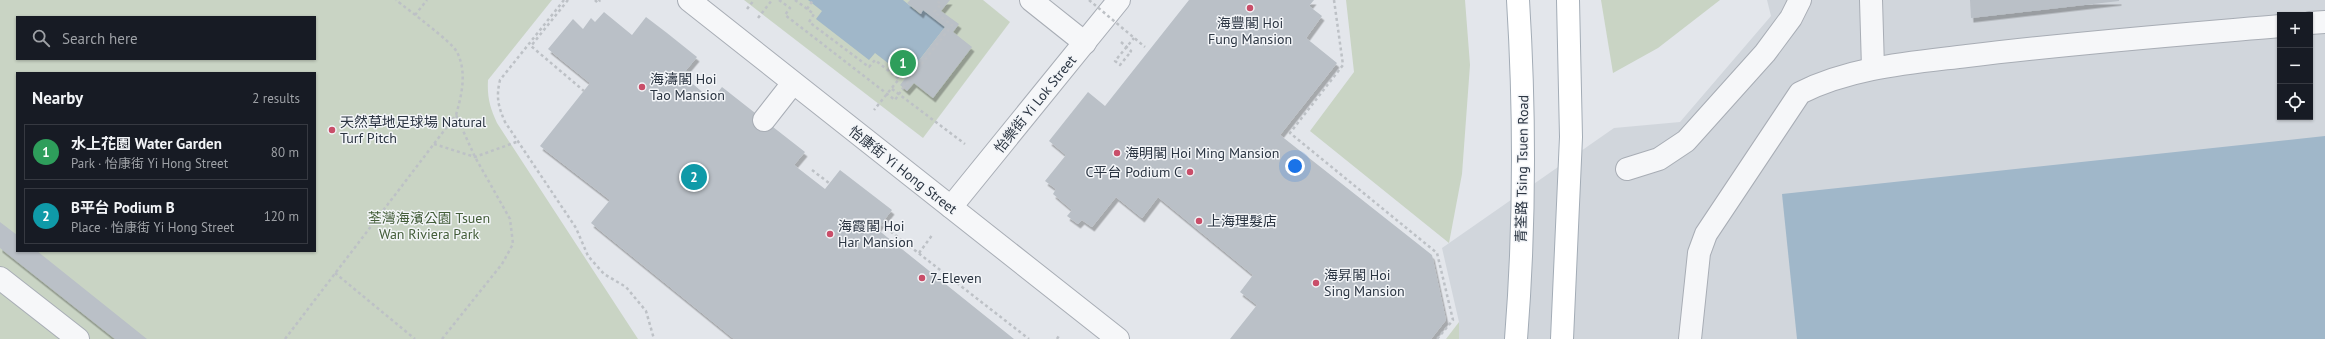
<!DOCTYPE html>
<meta charset="utf-8">
<style>
:root{--surface:#171b24;--page:#242831;--text:#f1f3f6;--muted:#9ea1a6;--line:#363941;--accent:#0b8043}
body{margin:0;font-family:"PT Sans","Noto Sans TC",sans-serif;background:var(--page);color:var(--text)}
.controls{position:absolute;right:12px;top:12px;display:grid;overflow:hidden;border-radius:0px;box-shadow:0 1px 3px #0004}
.controls button{width:36px;height:36px;display:grid;place-items:center;padding:0;border:0;border-bottom:1px solid var(--line);background:var(--surface);color:var(--text);font:20px sans-serif}
.you{position:absolute;left:1295px;top:166px;width:14px;height:14px;margin:-10px;border:3px solid #fff;border-radius:50%;background:#1a73e8;box-shadow:0 0 0 6px #1a73e833}
.badge{display:grid;place-items:center;width:26px;height:26px;border-radius:50%;background:var(--accent);color:#fff;font-size:13px;font-weight:700}
.pin{position:absolute;translate:-50% -50%;border:2px solid #fff;box-shadow:0 1px 4px #0006}
.list{margin:0;padding:0;list-style:none}
h2{display:flex;justify-content:space-between;align-items:center;height:52px;margin:0;padding:0 16px;font-size:17px}
h2 small{font-size:13px;font-weight:400;color:var(--muted)}
.list li{display:grid;grid-template-columns:26px 1fr auto;gap:12px;align-items:center;box-sizing:border-box;height:56px;margin:0 8px 8px;padding:0 8px;border:1px solid var(--line);border-radius:0px}
.list b{display:block;font-size:15px;white-space:nowrap}
.list p{margin:0;font-size:13px;white-space:nowrap;color:var(--muted)}
.list em{font-size:13px;font-style:normal;color:var(--muted)}
.icon{flex:none;width:22px;height:22px;fill:none;stroke:currentColor;stroke-width:2;stroke-linecap:round;stroke-linejoin:round}
.map{position:relative;flex:none;width:2325px;height:339px;overflow:hidden}
.search{position:absolute;background:var(--surface);box-shadow:0 1px 3px #0004;left:16px;top:16px;width:300px;height:44px;display:flex;align-items:center;gap:10px;box-sizing:border-box;padding:0 14px;border-radius:0px;color:var(--muted);font-size:15px}
.panel{position:absolute;background:var(--surface);box-shadow:0 1px 3px #0004;left:16px;top:72px;width:300px;height:180px;border-radius:0px}
.map>svg:first-child{display:block}
.built{fill:#d1d6dc;fill-rule:evenodd}
.green{fill:#c9d4c4;fill-rule:evenodd}
.water{fill:#a0b7c9}
.building{fill:#bac0c7;filter:url(#shadow)}
.lines{fill:none;stroke-linecap:round;stroke-linejoin:round}
.minor-casing{stroke:#a8adb5;stroke-width:24}
.major-casing{stroke:#a3acb6;stroke-width:24}
.path{stroke:#bdc1c6;stroke-width:2.5;stroke-dasharray:3 3;stroke-linecap:butt}
.minor{stroke:#f6f7f9;stroke-width:22}
.major{stroke:#fff;stroke-width:22}
.path-bridge{stroke:#bdc1c6;stroke-width:2.5;stroke-dasharray:3 3;stroke-linecap:butt}
.poi-dot{fill:#c94e69;stroke:#f3f5f8;stroke-width:1.5}
.labels{text-anchor:middle;stroke-width:3;stroke-linejoin:round;paint-order:stroke}
.poi-label{font-size:14px;fill:#2b3542;stroke:#f3f5f8;text-anchor:start}
.street-label{font-size:14px;fill:#2b3542;stroke:#f3f5f8}
.park-label{font-size:14px;fill:#435d39;stroke:#f3f5f8}
</style>
<div class="map">
<svg width="2325" height="339" viewBox="0 0 2325 339">
<defs>
<filter id="shadow"><feDropShadow dx="2.5" dy="4.5" stdDeviation="0" flood-color="#0004"/></filter>
</defs>
<rect width="100%" height="100%" fill="#e3e6eb"/>
<path class="built" d="M1767 0H2325V339H1459V322L1442 248 1614 128 1680 122 1771 16ZM2280 15H2310V117H2280Z"/>
<g class="green">
<path d="M0 0H552L488 80C487 97 490 108 497 123L638 339H0ZM17 17H315V59H17ZM17 73H315V251H17Z"/>
<polygon points="744,0 983,0 1010,22 923,138"/>
<polygon points="1346,0 1465,0 1470,65 1462,174 1449,243 1310,131 1354,72"/>
<polygon points="1601,0 1720,0 1658,48 1613,73"/>
<polygon points="1459,322 1459,339 1446,339"/>
</g>
<g class="water">
<polygon points="808,0 903,0 920,14 923,10 945,27 906,77 875,53 869,60 816,19 822,11"/>
<polygon points="2325,136 2325,339 1797,339 1782,194"/>
</g>
<g class="building">
<polygon points="910,0 950,0 941,11 959,24 953,32 972,47 933,98 914,83 907,91 900,85 945,27 923,10 921,14 907,3"/>
<polygon points="1189,0 1314,0 1309,6 1322,16 1306,38 1337,63 1280,135 1432,255 1446,320 1431,339 1230,339 1257,305 1240,292 1253,275 1158,197 1142,218 1116,197 1092,227 1082,220 1078,224 1067,216 1072,210 1053,194 1056,189 1045,181 1066,155 1049,141 1088,92 1105,106"/>
<polygon points="1970,0 2119,0 2119,1 1971,18"/>
<polygon points="604,12 632,35 646,17 667,33 697,57 682,75 712,100 722,87 805,152 794,165 825,189 840,170 892,210 877,229 1014,339 734,339 591,223 610,200 540,146 590,83 548,49 573,19 583,29 591,18 595,22"/>
<polygon points="0,222 17,235 17,251 37,251 147,339 115,339 0,248"/>
</g>
<g class="lines">
<g class="minor-casing">
<g id="minor">
<polyline points="689,0 1118,339"/>
<polyline points="1031,0 1085,43"/>
<polyline points="1871,0 1873,68"/>
<polyline points="2310,23 2325,22"/>
<polyline points="764,120 793,83"/>
<polyline points="1627,169 1659,159 1686,141 1765,53 1791,18 1800,0"/>
<polyline points="951,207 1119,0"/>
<polyline points="0,278 78,339"/>
<path d="M1690 339 1699 253 1706 234 1800 93C1852 67 1910 63 1967 56 2071 43 2176 35 2280 26"/>
</g>
</g>
<g class="major-casing">
<g id="major">
<path d="M1516 339C1525 226 1525 113 1518 0"/>
<polyline points="1562,339 1571,137 1568,0"/>
</g>
</g>
<g class="path">
<path d="M564 0 500 80C496 97 498 106 505 122L576 228 588 256 604 274 626 287 646 311 654 339"/>
<polyline points="568,0 531,46 584,91"/>
<polyline points="595,0 598,3 600,0"/>
<polyline points="795,0 814,14 809,22 869,67 875,60 899,79 874,110"/>
<polyline points="1334,0 1343,65 1290,133 1437,253 1453,320 1437,339"/>
<polyline points="747,9 754,0"/>
<polyline points="807,9 813,0"/>
<polyline points="415,15 427,0"/>
<polyline points="758,18 772,0"/>
<polyline points="1121,42 1131,51 1129,54"/>
<polyline points="903,88 952,25 934,12 941,4 935,0"/>
<polyline points="892,89 965,144"/>
<polyline points="434,144 475,157 519,141"/>
<polyline points="812,170 829,183"/>
<polyline points="881,224 1029,339"/>
<polyline points="919,253 933,234"/>
<polyline points="335,273 415,339"/>
<path d="M285 339 456 115C462 94 467 72 457 52 452 42 407 9 396 0"/>
<polyline points="442,339 502,264 513,244 510,219 475,157 456,115"/>
<polyline points="1057,339 1060,334"/>
</g>
<use href="#minor" class="minor"/>
<use href="#major" class="major"/>
<g class="path-bridge">
<polyline points="779,0 790,8 785,15 895,100 903,88"/>
<polyline points="1089,0 1145,47"/>
<polyline points="1129,54 1120,65 1115,61 1134,38"/>
</g>
</g>
<g class="poi-dot">
<circle cx="1250" cy="8" r="4"/>
<circle cx="642" cy="87" r="4"/>
<circle cx="332" cy="130" r="4"/>
<circle cx="1117" cy="153" r="4"/>
<circle cx="1190" cy="172" r="4"/>
<circle cx="1199" cy="221" r="4"/>
<circle cx="830" cy="234" r="4"/>
<circle cx="922" cy="278" r="4"/>
<circle cx="1316" cy="283" r="4"/>
</g>
<g class="labels">
<g class="poi-label">
<text x="1250" y="28" text-anchor="middle">海豐閣 Hoi<tspan x="1250" dy="16">Fung Mansion</tspan></text>
<text x="650" y="84">海濤閣 Hoi<tspan x="650" dy="16">Tao Mansion</tspan></text>
<text x="340" y="127">天然草地足球場 Natural<tspan x="340" dy="16">Turf Pitch</tspan></text>
<text x="1125" y="158">海明閣 Hoi Ming Mansion</text>
<text x="1182" y="177" text-anchor="end">C平台 Podium C</text>
<text x="1207" y="226">上海理髮店</text>
<text x="838" y="231">海霞閣 Hoi<tspan x="838" dy="16">Har Mansion</tspan></text>
<text x="1324" y="280">海昇閣 Hoi<tspan x="1324" dy="16">Sing Mansion</tspan></text>
<text x="930" y="283">7-Eleven</text>
</g>
<g class="street-label">
<text transform="translate(1035 104) rotate(-51)" y="5">怡樂街 Yi Lok Street</text>
<text transform="translate(1522 169) rotate(-89)" y="5">青荃路 Tsing Tsuen Road</text>
<text transform="translate(903 170) rotate(38)" y="5">怡康街 Yi Hong Street</text>
</g>
<g class="park-label">
<text x="429" y="223">荃灣海濱公園 Tsuen<tspan x="429" dy="16">Wan Riviera Park</tspan></text>
</g>
</g>
</svg>
<div class="controls">
<button>+</button>
<button>−</button>
<button><svg class="icon" aria-label="locate" viewBox="0 0 24 24"><circle cx="12" cy="12" r="6"/><path d="M12 2v4M12 18v4M2 12h4M18 12h4"/></svg></button>
</div>
<div class="you"></div>
<div class="pin badge" style="left:903px;top:63px;background:#2e9e5b">1</div>
<div class="pin badge" style="left:694px;top:177px;background:#0f9aa8">2</div>
<div class="search"><svg class="icon" aria-label="search" viewBox="0 0 24 24"><circle cx="10" cy="10" r="6"/><path d="M15 15l6 6"/></svg>Search here</div>
<section class="panel">
<h2>Nearby<small>2 results</small></h2>
<ul class="list">
<li><span class="badge" style="background:#2e9e5b">1</span><div><b>水上花園 Water Garden</b><p>Park · 怡康街 Yi Hong Street</p></div><em>80 m</em></li>
<li><span class="badge" style="background:#0f9aa8">2</span><div><b>B平台 Podium B</b><p>Place · 怡康街 Yi Hong Street</p></div><em>120 m</em></li>
</ul>
</section>
</div>
